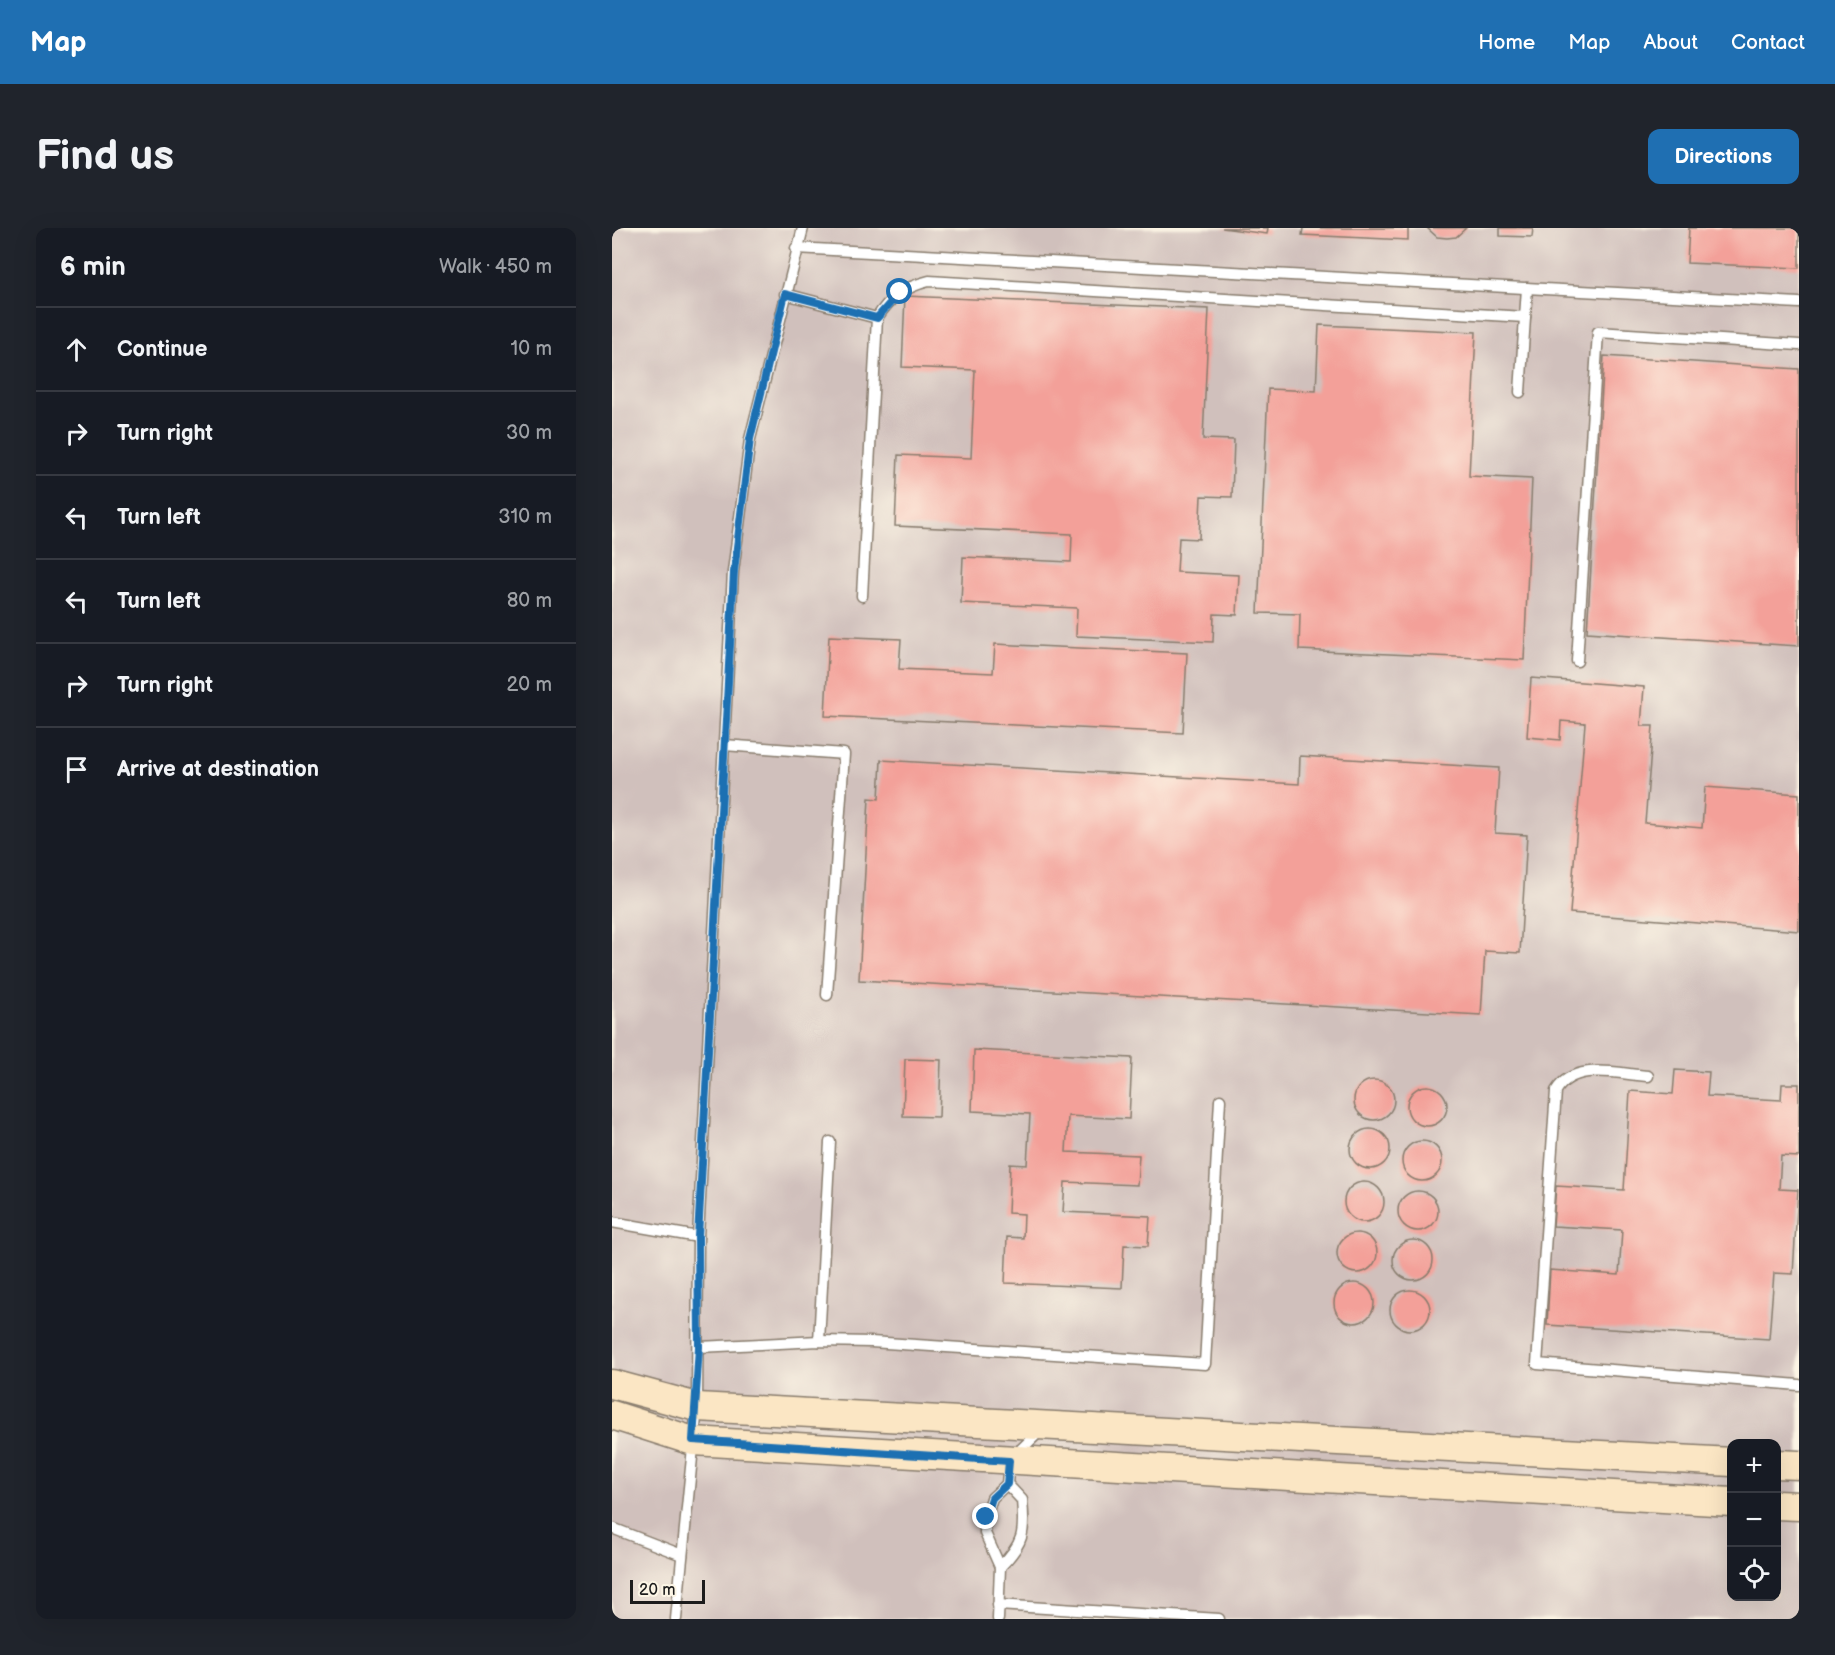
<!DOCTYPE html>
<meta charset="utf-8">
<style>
:root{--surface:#171b24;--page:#20242c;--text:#f1f3f6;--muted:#9ea1a6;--line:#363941;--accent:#1f6fb2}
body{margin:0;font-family:"Balsamiq Sans",sans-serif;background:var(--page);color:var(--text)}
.controls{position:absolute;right:18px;bottom:18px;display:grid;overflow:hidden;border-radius:12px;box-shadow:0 6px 24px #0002}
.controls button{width:54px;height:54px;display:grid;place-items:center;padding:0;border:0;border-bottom:2px solid var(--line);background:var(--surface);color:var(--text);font:30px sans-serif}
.scale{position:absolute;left:18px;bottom:15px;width:75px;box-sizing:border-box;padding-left:6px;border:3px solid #1c1c1c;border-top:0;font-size:16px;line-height:21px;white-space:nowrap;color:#1c1c1c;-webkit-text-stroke:4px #fcf5e5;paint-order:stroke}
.stop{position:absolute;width:18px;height:18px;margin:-14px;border:4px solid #1f6fb2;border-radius:50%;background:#fff}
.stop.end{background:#1f6fb2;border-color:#fff;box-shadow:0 2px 6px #0008}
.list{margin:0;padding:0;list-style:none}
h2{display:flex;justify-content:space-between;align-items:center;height:78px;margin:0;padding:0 24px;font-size:26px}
h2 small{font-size:20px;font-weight:400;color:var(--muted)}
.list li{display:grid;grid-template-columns:39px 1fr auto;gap:18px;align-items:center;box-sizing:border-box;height:84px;padding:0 24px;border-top:2px solid var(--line)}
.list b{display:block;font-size:22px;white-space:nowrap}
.list em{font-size:20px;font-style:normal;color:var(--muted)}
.icon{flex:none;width:33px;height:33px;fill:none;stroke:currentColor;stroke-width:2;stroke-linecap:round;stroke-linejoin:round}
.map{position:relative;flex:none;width:1187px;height:1391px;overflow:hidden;border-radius:12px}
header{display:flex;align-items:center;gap:36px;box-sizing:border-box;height:84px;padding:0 30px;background:var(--accent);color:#fff}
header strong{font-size:28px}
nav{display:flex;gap:33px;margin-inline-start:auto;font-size:21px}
.intro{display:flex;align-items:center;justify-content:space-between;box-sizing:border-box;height:144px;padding:0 36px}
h1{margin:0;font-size:42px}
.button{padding:15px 27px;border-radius:12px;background:var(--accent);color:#fff;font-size:21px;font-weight:700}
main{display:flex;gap:36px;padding:0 36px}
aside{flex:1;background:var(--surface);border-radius:12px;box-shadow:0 6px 24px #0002}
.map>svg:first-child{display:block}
.industrial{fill:#d0c0bc;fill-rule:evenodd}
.building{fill:#f3a099}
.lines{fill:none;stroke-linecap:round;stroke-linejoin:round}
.lane-casing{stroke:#887c6d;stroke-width:13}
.secondary-casing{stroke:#887c6d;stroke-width:31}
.lane{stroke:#fff;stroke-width:10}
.secondary{stroke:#fbe6c4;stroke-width:28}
.route{stroke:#1f6fb2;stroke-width:8}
</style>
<header>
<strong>Map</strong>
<nav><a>Home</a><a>Map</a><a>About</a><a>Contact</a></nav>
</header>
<div class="intro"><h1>Find us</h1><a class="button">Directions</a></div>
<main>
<aside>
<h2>6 min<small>Walk · 450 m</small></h2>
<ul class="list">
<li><svg class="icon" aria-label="ahead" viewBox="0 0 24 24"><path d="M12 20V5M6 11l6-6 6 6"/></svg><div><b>Continue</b></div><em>10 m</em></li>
<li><svg class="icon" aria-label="right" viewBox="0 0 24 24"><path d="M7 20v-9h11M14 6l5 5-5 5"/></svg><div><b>Turn right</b></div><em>30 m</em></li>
<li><svg class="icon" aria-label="left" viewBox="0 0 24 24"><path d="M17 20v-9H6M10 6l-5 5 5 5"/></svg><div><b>Turn left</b></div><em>310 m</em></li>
<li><svg class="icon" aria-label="left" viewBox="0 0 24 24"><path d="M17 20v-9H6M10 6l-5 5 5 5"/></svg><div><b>Turn left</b></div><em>80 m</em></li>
<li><svg class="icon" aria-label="right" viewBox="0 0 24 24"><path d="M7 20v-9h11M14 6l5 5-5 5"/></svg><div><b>Turn right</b></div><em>20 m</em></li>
<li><svg class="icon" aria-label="arrive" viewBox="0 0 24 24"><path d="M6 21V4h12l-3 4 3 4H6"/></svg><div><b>Arrive at destination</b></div></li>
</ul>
</aside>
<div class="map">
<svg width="1187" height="1391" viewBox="0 0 1187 1391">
<rect width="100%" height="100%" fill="#fcf5e5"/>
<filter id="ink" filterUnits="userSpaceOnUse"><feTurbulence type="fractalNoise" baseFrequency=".0167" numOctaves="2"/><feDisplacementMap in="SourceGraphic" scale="12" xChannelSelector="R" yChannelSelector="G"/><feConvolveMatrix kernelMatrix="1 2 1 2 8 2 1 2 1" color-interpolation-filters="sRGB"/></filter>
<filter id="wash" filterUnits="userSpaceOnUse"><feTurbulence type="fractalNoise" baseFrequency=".008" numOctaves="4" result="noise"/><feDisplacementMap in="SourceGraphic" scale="24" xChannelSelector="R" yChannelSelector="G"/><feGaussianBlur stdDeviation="1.35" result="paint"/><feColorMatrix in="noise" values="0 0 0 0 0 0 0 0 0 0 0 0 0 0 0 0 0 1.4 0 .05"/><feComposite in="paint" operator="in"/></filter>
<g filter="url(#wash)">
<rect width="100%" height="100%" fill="#f4dbbe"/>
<path class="industrial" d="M0 0H1187V1391H0ZM1120 1216H1164V1368H1120Z"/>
<g id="blocks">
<g class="building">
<polygon points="610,0 656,0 655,6"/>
<polygon points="691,0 796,0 796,12 690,7"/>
<polygon points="815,0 854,0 844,9 835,10 825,9"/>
<polygon points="888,0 921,0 920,9 888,8"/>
<polygon points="1077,0 1187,0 1187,40 1075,35"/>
<polygon points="293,68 597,81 591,211 622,212 620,269 589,268 587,311 567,310 565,344 627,347 625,387 602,386 601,414 464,408 465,380 349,375 351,329 459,334 460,306 283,298 286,227 359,230 363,142 290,139"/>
<polygon points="707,97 864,104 857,248 920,251 912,432 687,422 688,386 646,385 656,161 704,163"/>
<polygon points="992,128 1187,141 1187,418 975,404"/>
<polygon points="217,408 289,411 287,441 381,445 383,416 575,425 571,505 213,488"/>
<polygon points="919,450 1032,459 1029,498 1041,498 1033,595 1090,600 1093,559 1187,566 1187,703 958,685 973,495 949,493 948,512 915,509"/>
<polygon points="688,528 887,540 883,605 915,607 908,725 873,723 869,787 247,752 257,570 267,571 269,532 687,556"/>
<polygon points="362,822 520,830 517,891 456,888 454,924 527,927 525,957 453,954 451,984 538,988 536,1018 512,1017 510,1060 393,1055 395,1009 411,1010 412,986 396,985 398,936 415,937 418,886 360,883"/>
<polygon points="293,831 329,832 327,889 291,888"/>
<polygon points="1063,842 1097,844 1095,868 1169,872 1170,856 1187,856 1187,929 1169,928 1167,961 1186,962 1181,1046 1162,1045 1157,1111 935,1097 938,1042 1007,1047 1010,1002 941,998 944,958 1012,962 1018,863 1061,866"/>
<circle cx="762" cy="872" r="20"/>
<circle cx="815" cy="878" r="20"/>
<circle cx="758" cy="921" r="20"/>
<circle cx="810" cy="933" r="20"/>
<circle cx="752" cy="974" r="20"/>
<circle cx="806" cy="983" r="20"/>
<circle cx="745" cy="1025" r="20"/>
<circle cx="801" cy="1032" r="20"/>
<circle cx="742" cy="1075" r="20"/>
<circle cx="798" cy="1082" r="20"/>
</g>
</g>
</g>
<g filter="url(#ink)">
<use href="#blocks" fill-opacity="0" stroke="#887c6d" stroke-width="1.5"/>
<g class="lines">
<g class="lane-casing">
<g id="lane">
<polyline points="184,20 1187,75"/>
<polyline points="173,66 265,90"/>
<polyline points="908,164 915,60"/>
<path d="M250 368 265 90C278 69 293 59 317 53L913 89"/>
<polyline points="965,433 986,104 1187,117"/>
<polyline points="112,517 232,526 215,767"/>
<path d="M1036 848C1005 846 962 833 944 863L925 1136 1187 1157"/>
<polyline points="0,994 86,1009"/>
<polyline points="207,1113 218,914"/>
<polyline points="87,1119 207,1113 259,1114 593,1136 608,872"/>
<polyline points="0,1300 70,1327"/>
<path d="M388 1339C412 1315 413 1305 410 1272L395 1256"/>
<polyline points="386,1377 607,1391"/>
<polyline points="64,1391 85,1179 86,1009 121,344 138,211 191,0"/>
<polyline points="386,1391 388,1339 373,1305 374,1289 380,1270 395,1256 397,1233 429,1202"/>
</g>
</g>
<g class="secondary-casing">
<g id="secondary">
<polyline points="0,1156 85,1179 1120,1234"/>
<polyline points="0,1187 81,1213 1120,1274"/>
<polyline points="1164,1236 1187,1237"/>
<polyline points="1164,1277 1187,1278"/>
</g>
</g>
<use href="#lane" class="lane"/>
<use href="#secondary" class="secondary"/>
</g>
</g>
<g class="lines" filter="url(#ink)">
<polyline class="route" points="288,64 265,90 173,66 138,211 122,344 86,1009 87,1119 81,1212 397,1233 395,1256 380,1270 374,1289"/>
</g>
</svg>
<div class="controls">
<button>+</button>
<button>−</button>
<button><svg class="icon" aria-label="locate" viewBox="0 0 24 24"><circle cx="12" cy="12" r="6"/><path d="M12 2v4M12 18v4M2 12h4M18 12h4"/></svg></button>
</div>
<div class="scale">20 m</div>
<div class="stop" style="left:288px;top:64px"></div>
<div class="stop end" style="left:374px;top:1289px"></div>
</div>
</main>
